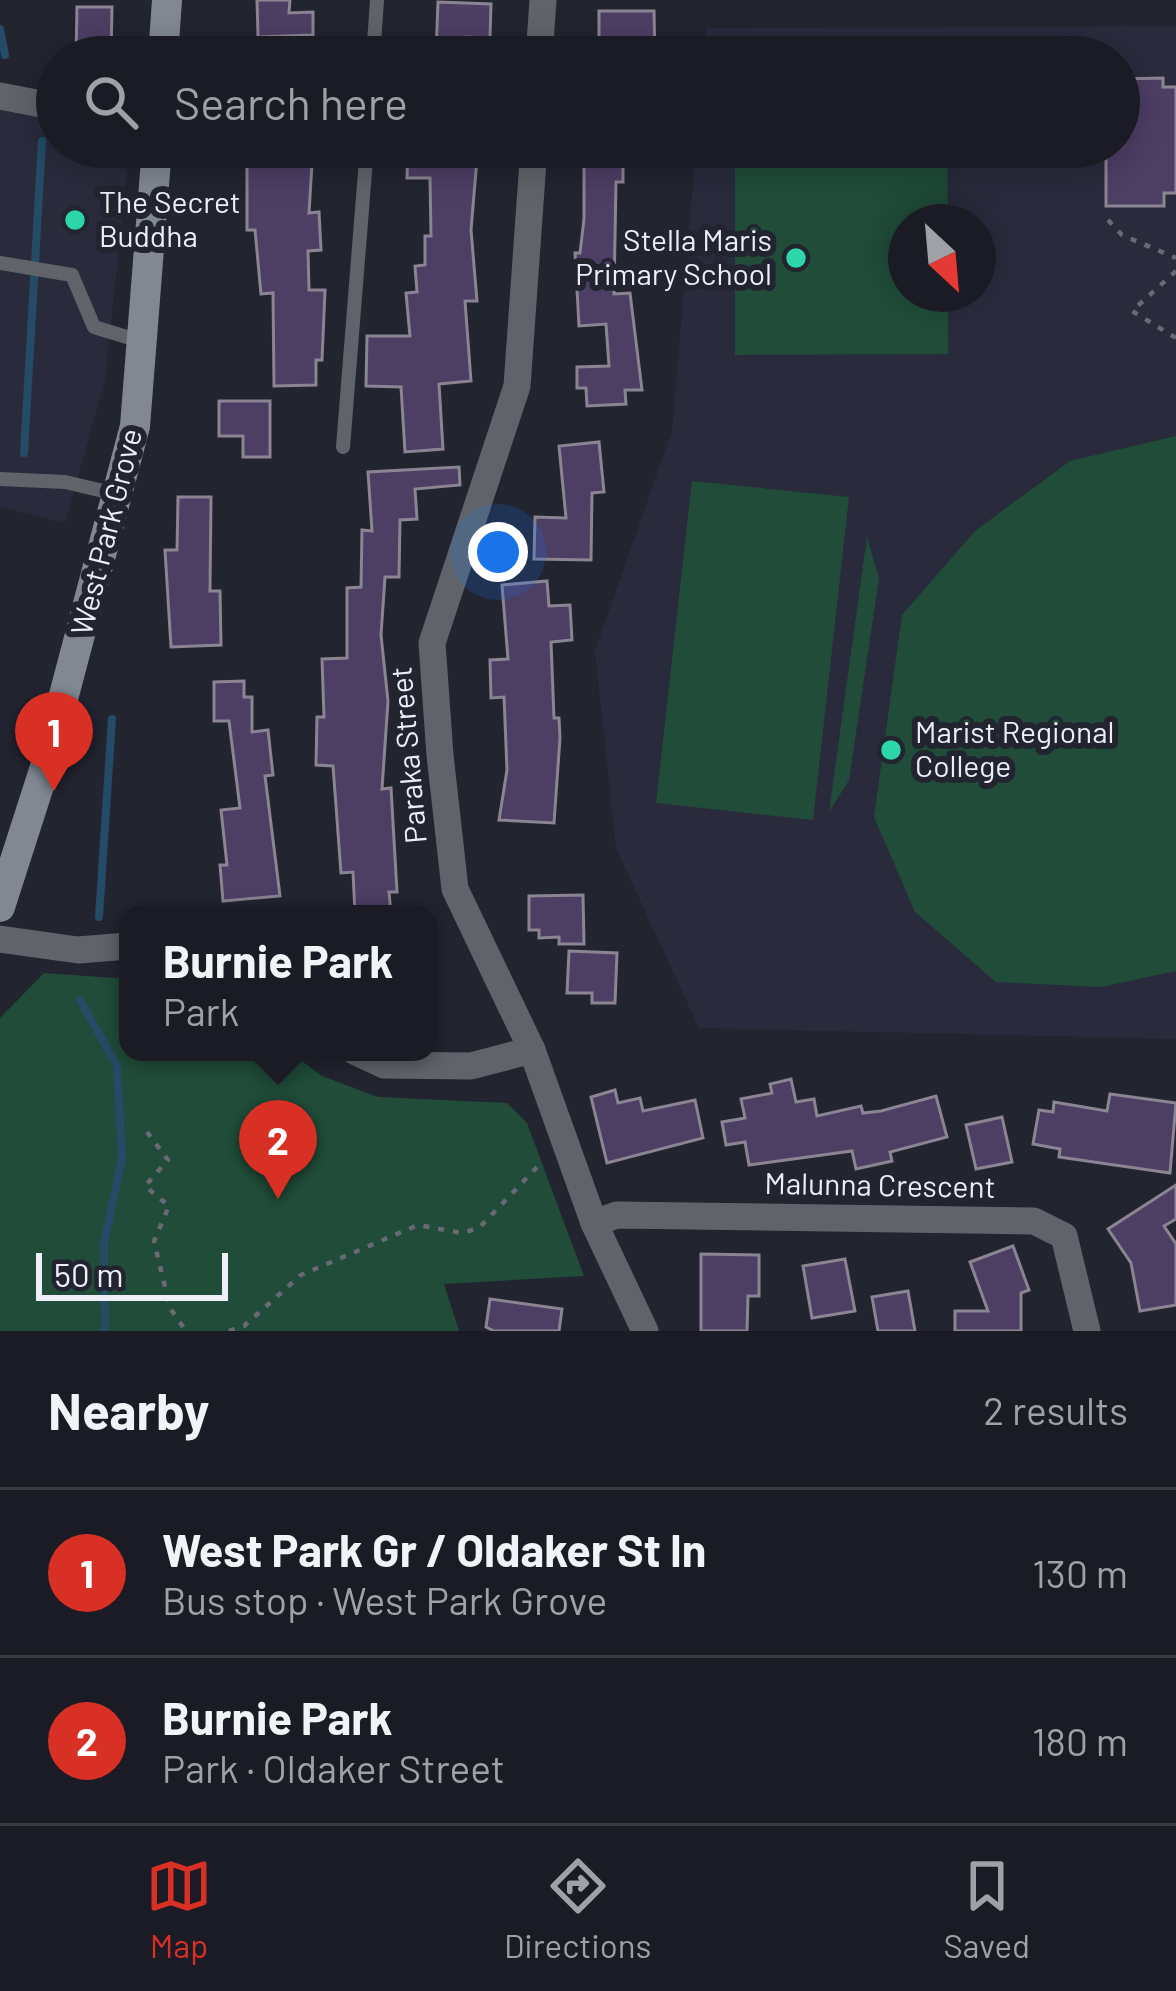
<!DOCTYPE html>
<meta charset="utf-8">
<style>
:root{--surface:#1a1b24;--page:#23242c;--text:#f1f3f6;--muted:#9fa1a6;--line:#383941;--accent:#d93025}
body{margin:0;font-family:Barlow,sans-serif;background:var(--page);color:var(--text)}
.compass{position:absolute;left:888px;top:204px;width:108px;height:108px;border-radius:50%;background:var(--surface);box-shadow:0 6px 30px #0003;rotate:154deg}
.scale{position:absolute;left:36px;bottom:30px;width:192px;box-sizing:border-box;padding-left:12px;border:6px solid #edeef7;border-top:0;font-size:33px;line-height:42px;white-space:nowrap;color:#edeef7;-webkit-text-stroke:9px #222430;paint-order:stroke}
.you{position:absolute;left:498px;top:552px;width:42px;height:42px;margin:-30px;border:9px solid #fff;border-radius:50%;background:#1a73e8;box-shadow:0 0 0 18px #1a73e833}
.badge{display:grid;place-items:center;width:78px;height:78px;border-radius:50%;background:var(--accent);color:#fff;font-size:39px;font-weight:700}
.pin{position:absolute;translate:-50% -99px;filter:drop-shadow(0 3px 6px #0008)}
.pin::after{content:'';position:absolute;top:63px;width:42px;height:36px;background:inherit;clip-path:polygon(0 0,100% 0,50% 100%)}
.popup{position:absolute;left:119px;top:905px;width:318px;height:156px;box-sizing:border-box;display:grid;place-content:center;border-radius:24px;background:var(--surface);filter:drop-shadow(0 3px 9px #0005);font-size:39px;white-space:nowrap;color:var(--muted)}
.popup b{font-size:45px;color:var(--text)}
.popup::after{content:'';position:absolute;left:50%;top:100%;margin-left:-24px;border:24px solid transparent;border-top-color:var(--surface)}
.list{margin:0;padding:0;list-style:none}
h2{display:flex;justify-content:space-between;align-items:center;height:156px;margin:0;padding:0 48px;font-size:51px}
h2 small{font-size:39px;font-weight:400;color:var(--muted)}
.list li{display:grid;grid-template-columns:78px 1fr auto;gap:36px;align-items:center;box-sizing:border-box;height:168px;padding:0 48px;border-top:3px solid var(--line)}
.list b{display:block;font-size:45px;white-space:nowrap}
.list p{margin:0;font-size:39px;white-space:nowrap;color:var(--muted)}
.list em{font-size:39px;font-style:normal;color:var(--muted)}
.icon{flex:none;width:66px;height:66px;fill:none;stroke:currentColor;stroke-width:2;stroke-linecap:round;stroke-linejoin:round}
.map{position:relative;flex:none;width:1176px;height:1331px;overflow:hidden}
.search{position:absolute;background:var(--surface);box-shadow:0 6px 30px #0003;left:36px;right:36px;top:36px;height:132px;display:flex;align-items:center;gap:30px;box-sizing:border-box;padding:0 42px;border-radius:66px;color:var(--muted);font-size:45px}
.sheet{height:492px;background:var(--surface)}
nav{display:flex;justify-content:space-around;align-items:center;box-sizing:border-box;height:168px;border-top:3px solid var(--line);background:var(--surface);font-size:33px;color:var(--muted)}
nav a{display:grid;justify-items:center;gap:6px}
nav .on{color:var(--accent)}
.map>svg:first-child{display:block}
.built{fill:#292b3d;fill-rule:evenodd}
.green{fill:#204c39}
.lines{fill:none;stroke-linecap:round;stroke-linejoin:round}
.stream{stroke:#254b67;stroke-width:8}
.building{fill:#4d3e64;stroke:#8a8493;stroke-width:3}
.path{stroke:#696a75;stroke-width:4.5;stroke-dasharray:6 9;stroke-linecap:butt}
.service{stroke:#60646a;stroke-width:14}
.minor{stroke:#60646a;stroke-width:27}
.secondary{stroke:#818891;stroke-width:30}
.poi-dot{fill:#2dd5ab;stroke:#222430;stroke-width:4.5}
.labels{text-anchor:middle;stroke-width:12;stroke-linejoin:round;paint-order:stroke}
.poi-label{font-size:30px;fill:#edeef7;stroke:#222430;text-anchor:start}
.street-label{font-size:30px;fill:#edeef7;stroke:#222430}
</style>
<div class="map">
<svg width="1176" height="1331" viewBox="0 0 1176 1331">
<rect width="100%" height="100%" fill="#222430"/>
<g class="built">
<path d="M1176 26V1039L699 1028 616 848 595 651 672 431 696 147H1119V57H704L706 28ZM906 222H978V294H906Z"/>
<polygon points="0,106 57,118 57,147 109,147 127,171 105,380 65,523 0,507"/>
</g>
<g class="green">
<polygon points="735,147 947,147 948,222 906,222 906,294 948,294 948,354 735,355"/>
<polygon points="1176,436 1176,971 1101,987 996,982 915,912 874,817 902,615 975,531 1070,461"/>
<polygon points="692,481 849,497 813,820 656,803"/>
<polygon points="867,537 879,578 849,780 829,812"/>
<polygon points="44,973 128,979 128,1052 290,1052 322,1076 378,1097 507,1103 527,1123 584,1276 444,1284 459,1331 0,1331 0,1018"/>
</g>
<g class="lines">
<g class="stream">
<polyline points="0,29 5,55"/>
<polyline points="24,453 42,141"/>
<polyline points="99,917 112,719"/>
<polyline points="80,1000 117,1066 122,1158 104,1243 105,1331"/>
</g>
</g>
<g class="building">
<polygon points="257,0 290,0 289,13 313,12 313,35 258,37"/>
<polygon points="438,2 491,4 490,38 466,37 466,53 436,53"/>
<polygon points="77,7 112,7 111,57 76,57"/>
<polygon points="599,11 654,11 655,57 624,57 624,45 599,45"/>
<polygon points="1163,78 1163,87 1176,87 1176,193 1164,193 1164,206 1106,206 1106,147 1119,147 1119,79"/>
<polygon points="313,147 309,213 319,212 321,250 308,251 309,290 325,290 322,360 316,360 316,385 274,386 273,293 261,294 255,230 247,230 247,148"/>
<polygon points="408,147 478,147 471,230 477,301 465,301 471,381 439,384 443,449 405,452 401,387 366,386 367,336 410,336 406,293 417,292 415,266 425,265 425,236 431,236 430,178 407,178"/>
<polygon points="623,153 623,182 616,182 614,294 630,293 642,390 625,390 626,404 587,406 586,388 577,388 577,367 609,366 606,324 579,326 575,253 580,253 584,219 584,154"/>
<polygon points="219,401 270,401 270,457 243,457 243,436 219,436"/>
<polygon points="599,442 604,492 592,493 591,560 534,559 535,517 566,518 559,446"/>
<polygon points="459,467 460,485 415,489 417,519 400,520 399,577 385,577 381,635 388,701 382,789 391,788 397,892 389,892 391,914 355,914 353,872 341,873 333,766 316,765 317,717 324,717 322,659 347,658 347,588 361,587 362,530 372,531 368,472"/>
<polygon points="178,497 211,497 210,591 220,591 221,645 171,647 165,550 177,550"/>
<polygon points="547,581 549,606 570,605 572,640 551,642 554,718 559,718 560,738 554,823 499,820 507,770 504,697 491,698 490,660 508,659 502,585"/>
<polygon points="244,681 244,697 252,697 252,732 268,730 273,775 265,776 280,896 223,901 220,865 227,865 221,810 240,808 229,721 214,721 214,682"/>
<polygon points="583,895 584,944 559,944 559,937 539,938 539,930 529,930 529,896"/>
<polygon points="569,951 617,953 615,1003 592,1003 592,993 567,993"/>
<polygon points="791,1079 796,1102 814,1099 817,1116 861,1106 863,1113 881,1111 936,1096 947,1137 890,1152 892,1161 856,1169 852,1151 749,1165 745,1142 726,1145 722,1122 745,1118 741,1099 772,1093 770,1084"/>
<polygon points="615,1090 618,1103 640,1098 643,1111 695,1100 703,1138 607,1163 591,1097"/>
<polygon points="1110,1094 1176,1103 1170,1173 1059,1157 1060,1149 1033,1144 1039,1110 1053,1112 1054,1102 1107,1111"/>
<polygon points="1002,1117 1012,1162 976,1169 966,1125"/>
<polygon points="1176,1185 1176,1219 1164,1226 1176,1244 1176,1305 1140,1311 1131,1263 1108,1229"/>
<polygon points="1013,1246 1029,1290 1021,1293 1021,1331 955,1331 955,1311 988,1311 970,1262"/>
<polygon points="701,1254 759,1255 759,1296 748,1296 747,1331 701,1331"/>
<polygon points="845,1259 855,1311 812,1318 803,1266"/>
<polygon points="908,1291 915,1331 878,1331 872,1297"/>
<polygon points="490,1299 562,1309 559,1331 494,1331 486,1327"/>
</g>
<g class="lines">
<g class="path">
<polyline points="1108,220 1122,235 1176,258"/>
<polyline points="1176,271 1132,311 1176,338"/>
<polyline points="147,1132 168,1160 145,1186 169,1206 154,1241 170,1308 186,1331"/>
<polyline points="229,1331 244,1326 301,1275 418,1225 462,1233 479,1228 542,1162"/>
</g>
<g class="service">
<polyline points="373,57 377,0"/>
<polyline points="0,263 72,275 94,327 140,341"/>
<polyline points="343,447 367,147"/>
<polyline points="0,479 65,482 116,494"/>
</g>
<g class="minor">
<polyline points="539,57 543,0"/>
<polyline points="0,96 57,107"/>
<polyline points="534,147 517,386 432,643 440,755 455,889 532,1050 594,1223 645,1331"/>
<polyline points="0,939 78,950 128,946"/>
<polyline points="356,1052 384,1065 471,1066 532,1050"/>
<polyline points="594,1223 617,1215 1034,1221 1064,1236 1087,1331"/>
</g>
<g class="secondary">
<polyline points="163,57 167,0"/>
<polyline points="0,907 45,767 135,426 157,147"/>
</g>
</g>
<g class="poi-dot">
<circle cx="75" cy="220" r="12"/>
<circle cx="796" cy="258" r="12"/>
<circle cx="891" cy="750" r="12"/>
</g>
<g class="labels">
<g class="poi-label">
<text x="99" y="213">The Secret<tspan x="99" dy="34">Buddha</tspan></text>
<text x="772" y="251" text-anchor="end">Stella Maris<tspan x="772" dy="34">Primary School</tspan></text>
<text x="915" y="743">Marist Regional<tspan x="915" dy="34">College</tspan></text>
</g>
<g class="street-label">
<text transform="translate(107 532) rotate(-76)" y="10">West Park Grove</text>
<text transform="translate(409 755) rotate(-95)" y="10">Paraka Street</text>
<text transform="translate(880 1186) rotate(1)" y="10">Malunna Crescent</text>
</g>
</g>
</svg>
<svg class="compass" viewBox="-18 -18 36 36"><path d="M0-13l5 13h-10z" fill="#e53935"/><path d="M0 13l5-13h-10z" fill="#9fa1a6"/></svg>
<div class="scale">50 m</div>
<div class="you"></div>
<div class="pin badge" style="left:54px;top:791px">1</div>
<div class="pin badge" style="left:278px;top:1199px">2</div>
<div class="popup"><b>Burnie Park</b>Park</div>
<div class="search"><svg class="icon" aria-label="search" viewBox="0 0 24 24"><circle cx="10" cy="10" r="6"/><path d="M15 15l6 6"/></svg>Search here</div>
</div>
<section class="sheet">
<h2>Nearby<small>2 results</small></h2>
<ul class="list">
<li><span class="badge">1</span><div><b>West Park Gr / Oldaker St In</b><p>Bus stop · West Park Grove</p></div><em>130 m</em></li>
<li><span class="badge">2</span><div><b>Burnie Park</b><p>Park · Oldaker Street</p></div><em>180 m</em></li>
</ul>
</section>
<nav>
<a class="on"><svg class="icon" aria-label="map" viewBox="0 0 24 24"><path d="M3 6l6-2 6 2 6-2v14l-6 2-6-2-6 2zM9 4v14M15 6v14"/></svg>Map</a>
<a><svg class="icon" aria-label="directions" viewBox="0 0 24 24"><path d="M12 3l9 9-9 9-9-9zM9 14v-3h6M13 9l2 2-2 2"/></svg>Directions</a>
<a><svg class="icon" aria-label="saved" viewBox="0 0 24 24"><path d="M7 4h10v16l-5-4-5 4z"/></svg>Saved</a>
</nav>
